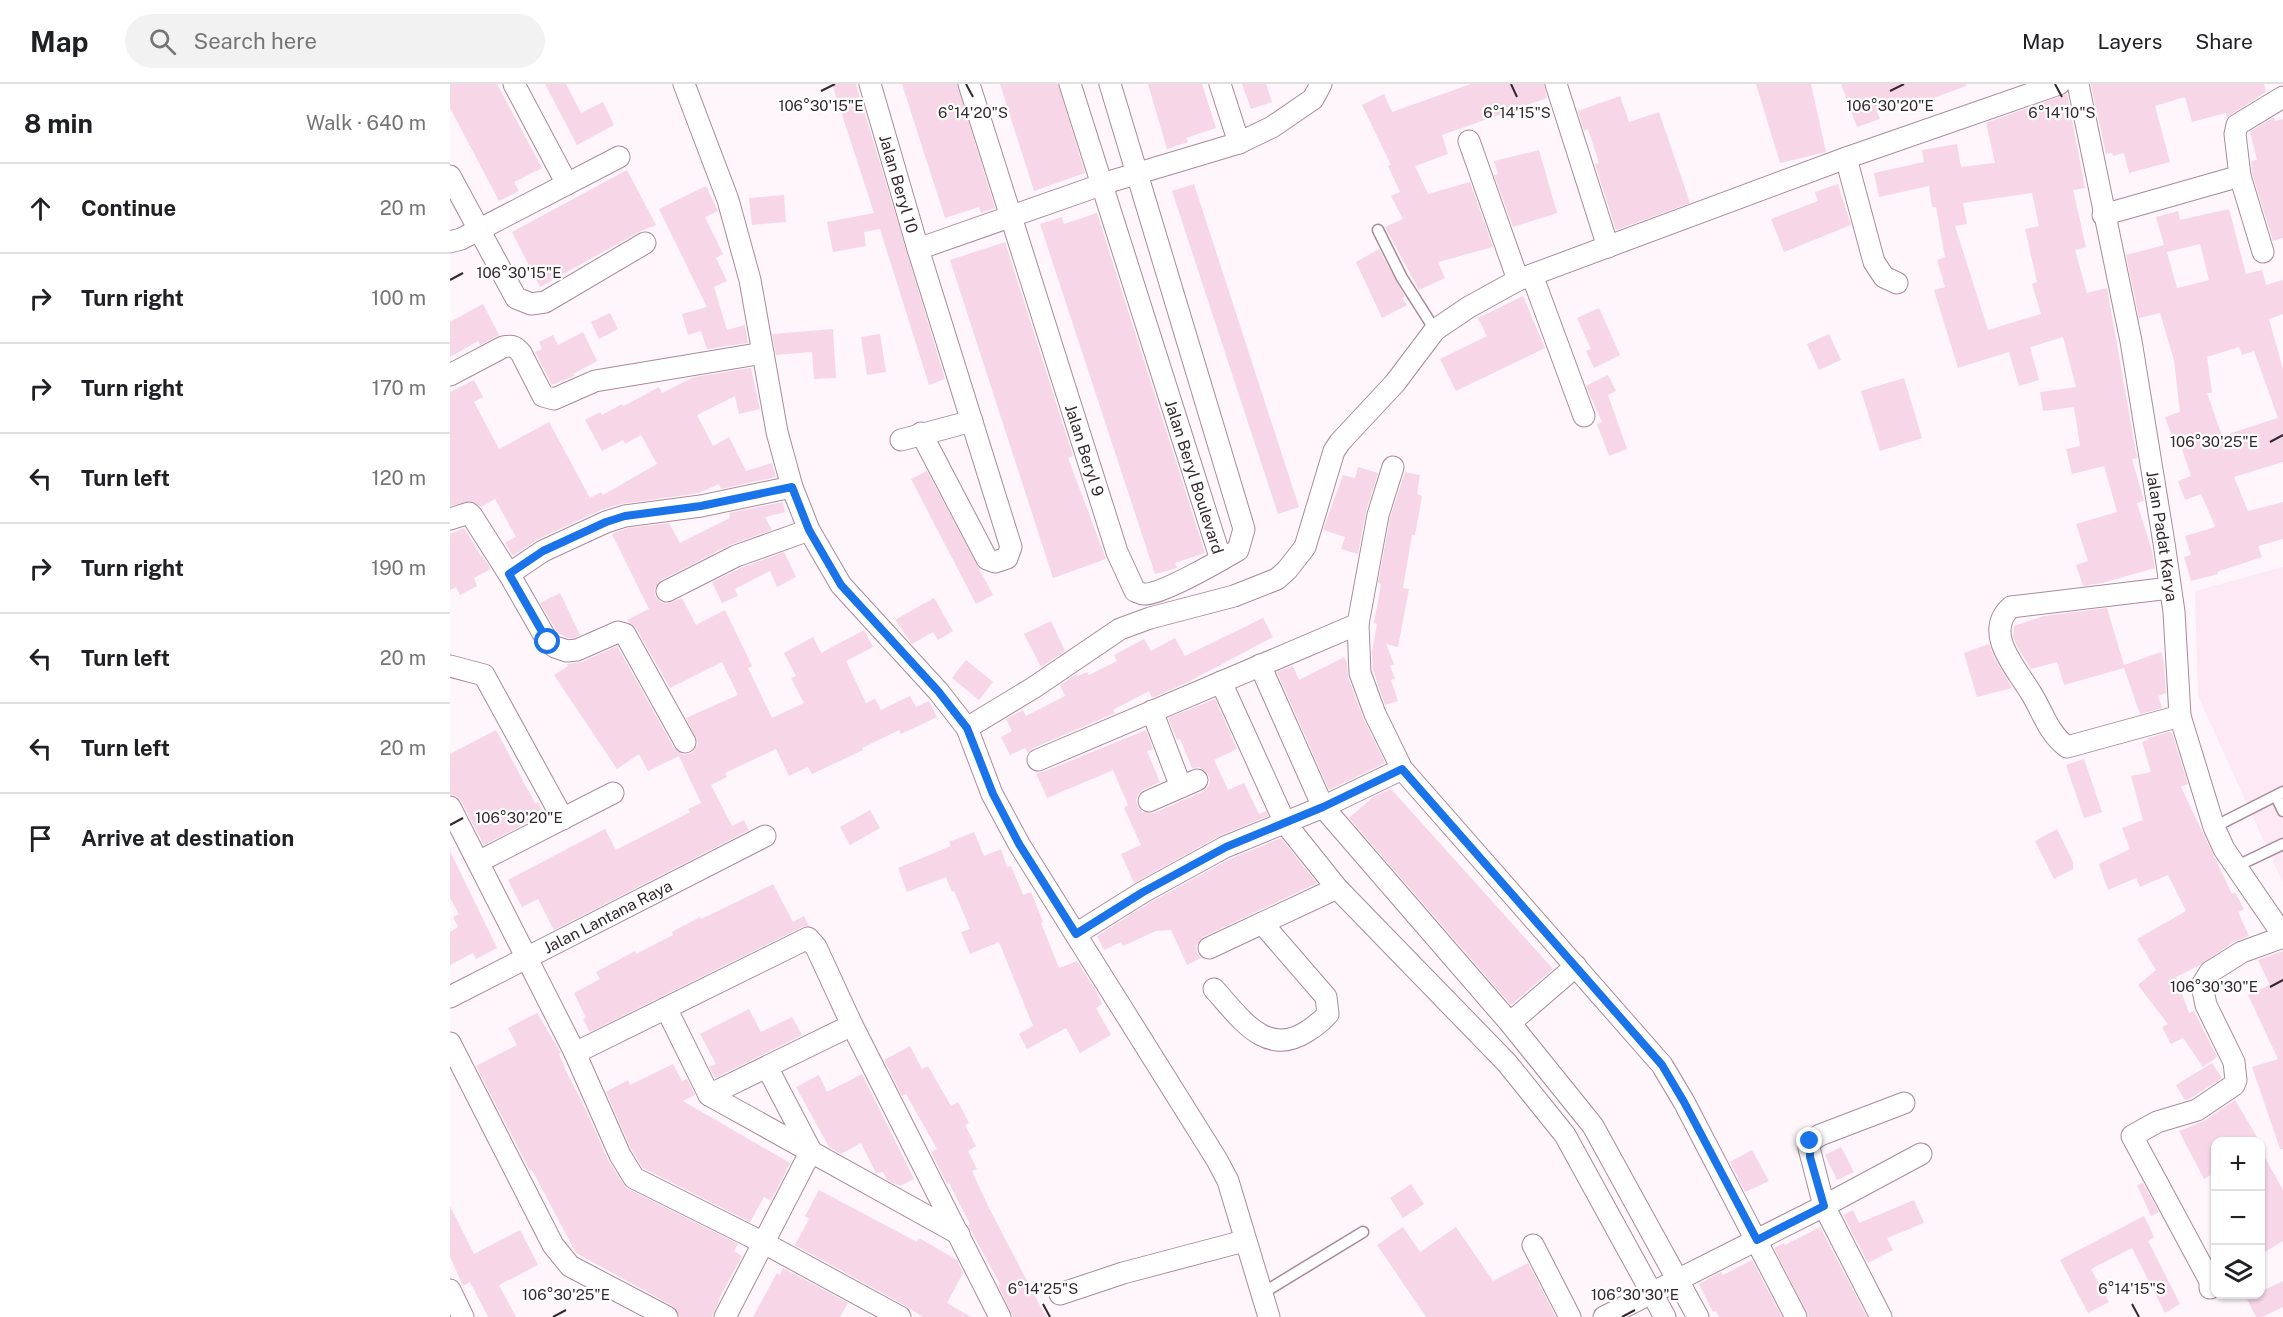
<!DOCTYPE html>
<meta charset="utf-8">
<style>
:root{--surface:#fff;--page:#f2f2f2;--text:#202124;--muted:#757577;--line:#e0e0e0}
body{margin:0;font-family:"Public Sans",sans-serif;background:var(--page);color:var(--text)}
.controls{position:absolute;right:18px;bottom:18px;display:grid;overflow:hidden;border-radius:12px;box-shadow:0 2px 4px #0004}
.controls button{width:54px;height:54px;display:grid;place-items:center;padding:0;border:0;border-bottom:2px solid var(--line);background:var(--surface);color:var(--text);font:30px sans-serif}
.stop{position:absolute;width:18px;height:18px;margin:-14px;border:4px solid #1a73e8;border-radius:50%;background:#fff}
.stop.end{background:#1a73e8;border-color:#fff;box-shadow:0 2px 6px #0008}
.list{margin:0;padding:0;list-style:none}
h2{display:flex;justify-content:space-between;align-items:center;height:78px;margin:0;padding:0 24px;font-size:26px}
h2 small{font-size:20px;font-weight:400;color:var(--muted)}
.list li{display:grid;grid-template-columns:39px 1fr auto;gap:18px;align-items:center;box-sizing:border-box;height:90px;padding:0 24px;border-top:2px solid var(--line)}
.list b{display:block;font-size:22px;white-space:nowrap}
.list em{font-size:20px;font-style:normal;color:var(--muted)}
.icon{flex:none;width:33px;height:33px;fill:none;stroke:currentColor;stroke-width:2;stroke-linecap:round;stroke-linejoin:round}
.map{position:relative;flex:none;width:1833px;height:1233px;overflow:hidden}
header{display:flex;align-items:center;gap:36px;box-sizing:border-box;height:84px;padding:0 30px;background:var(--surface);border-bottom:2px solid var(--line)}
header strong{font-size:28px}
nav{display:flex;gap:33px;margin-inline-start:auto;font-size:21px}
.search{width:420px;height:54px;background:var(--page);display:flex;align-items:center;gap:15px;box-sizing:border-box;padding:0 21px;border-radius:33px;color:var(--muted);font-size:22px}
main{display:flex}
aside{flex:1;background:var(--surface)}
.map>svg:first-child{display:block}
.built{fill:#fce9f3}
.building{fill:#f6d6e7;fill-rule:evenodd}
.lines{fill:none;stroke-linecap:round;stroke-linejoin:round}
.service-casing{stroke:#ab899b;stroke-width:13}
.minor-casing{stroke:#ab899b;stroke-width:23}
.service{stroke:#fff;stroke-width:10}
.minor{stroke:#fff;stroke-width:21}
.route{stroke:#1a73e8;stroke-width:8}
.ticks{fill:none;stroke:#35272e;stroke-width:2}
.labels{text-anchor:middle;stroke-width:4.5;stroke-linejoin:round;paint-order:stroke}
.street-label{font-size:16px;fill:#35272e;stroke:#fff}
.ticks-label{font-size:15px;text-anchor:middle;fill:#35272e;stroke:#fff;stroke-width:4.5;stroke-linejoin:round;paint-order:stroke}
</style>
<header>
<strong>Map</strong>
<div class="search"><svg class="icon" aria-label="search" viewBox="0 0 24 24"><circle cx="10" cy="10" r="6"/><path d="M15 15l6 6"/></svg>Search here</div>
<nav><a>Map</a><a>Layers</a><a>Share</a></nav>
</header>
<main>
<aside>
<h2>8 min<small>Walk · 640 m</small></h2>
<ul class="list">
<li><svg class="icon" aria-label="ahead" viewBox="0 0 24 24"><path d="M12 20V5M6 11l6-6 6 6"/></svg><div><b>Continue</b></div><em>20 m</em></li>
<li><svg class="icon" aria-label="right" viewBox="0 0 24 24"><path d="M7 20v-9h11M14 6l5 5-5 5"/></svg><div><b>Turn right</b></div><em>100 m</em></li>
<li><svg class="icon" aria-label="right" viewBox="0 0 24 24"><path d="M7 20v-9h11M14 6l5 5-5 5"/></svg><div><b>Turn right</b></div><em>170 m</em></li>
<li><svg class="icon" aria-label="left" viewBox="0 0 24 24"><path d="M17 20v-9H6M10 6l-5 5 5 5"/></svg><div><b>Turn left</b></div><em>120 m</em></li>
<li><svg class="icon" aria-label="right" viewBox="0 0 24 24"><path d="M7 20v-9h11M14 6l5 5-5 5"/></svg><div><b>Turn right</b></div><em>190 m</em></li>
<li><svg class="icon" aria-label="left" viewBox="0 0 24 24"><path d="M17 20v-9H6M10 6l-5 5 5 5"/></svg><div><b>Turn left</b></div><em>20 m</em></li>
<li><svg class="icon" aria-label="left" viewBox="0 0 24 24"><path d="M17 20v-9H6M10 6l-5 5 5 5"/></svg><div><b>Turn left</b></div><em>20 m</em></li>
<li><svg class="icon" aria-label="arrive" viewBox="0 0 24 24"><path d="M6 21V4h12l-3 4 3 4H6"/></svg><div><b>Arrive at destination</b></div></li>
</ul>
</aside>
<div class="map">
<svg width="1833" height="1233" viewBox="0 0 1833 1233">
<rect width="100%" height="100%" fill="#fef6fa"/>
<polygon class="built" points="1833,483 1833,799 1748,612 1745,507"/>
<g class="building">
<polygon points="0,0 47,0 92,84 64,98 69,107 49,117 0,24"/>
<polygon points="95,0 116,0 131,29 153,18 164,41 127,61"/>
<polygon points="382,0 406,0 495,295 479,301 430,145 414,148 416,162 383,168 377,138 424,129"/>
<polygon points="452,0 507,0 545,124 531,129 529,123 495,134"/>
<polygon points="550,0 608,0 635,89 584,107"/>
<polygon points="698,0 752,0 766,44 736,54 738,58 717,65"/>
<polygon points="792,0 816,0 822,18 801,25"/>
<polygon points="1021,0 1094,0 1097,14 992,51 998,70 965,82 978,110 1020,98 1043,163 988,178 995,194 969,206 935,143 953,135 941,112 950,108 938,82 941,81 912,21 934,10 942,28"/>
<polygon points="1306,0 1361,0 1376,68 1330,79"/>
<polygon points="1391,0 1516,0 1516,2 1461,22 1458,13 1426,25 1430,35 1407,43"/>
<polygon points="1641,0 1814,0 1816,8 1777,33 1776,29 1742,38 1735,13 1705,22 1720,78 1679,89 1674,69 1663,72 1662,69 1656,70"/>
<path d="M1617 10 1635 104 1623 106 1636 163 1625 166 1637 209 1657 204 1687 374 1682 375 1694 417 1687 419 1702 467 1705 484 1652 499 1633 502 1626 481 1638 477 1626 440 1667 428 1654 382 1622 390 1616 365 1630 362 1624 323 1593 327 1590 308 1626 303 1613 253 1580 263 1589 296 1569 302 1559 268 1508 284 1484 206 1495 203 1487 176 1495 173 1486 123H1482L1479 102 1429 113 1424 89 1474 78 1472 66 1507 60 1511 83 1545 79 1536 39ZM1582 109 1589 142 1575 145 1587 198 1582 200 1591 230 1538 246 1505 142 1517 140 1513 119Z"/>
<polygon points="1170,12 1179,38 1209,28 1240,119 1166,146 1145,80 1149,79 1138,45 1134,47 1128,27"/>
<polygon points="1824,33 1825,37 1833,35 1833,154 1823,157 1802,89 1801,77 1807,76 1800,48"/>
<polygon points="1089,66 1107,129 1063,143 1044,91 1048,90 1044,77"/>
<polygon points="177,86 206,141 189,148 90,203 62,148"/>
<polygon points="744,100 849,423 828,430 722,107"/>
<polygon points="1388,100 1401,141 1334,168 1321,135 1368,117 1365,108"/>
<polygon points="256,102 268,127 255,133 273,170 266,174 277,197 264,203 277,246 295,241 298,259 257,265 251,247 238,251 232,230 257,223 209,125"/>
<polygon points="334,111 336,138 302,141 299,114"/>
<path d="M1779 125 1796 190 1812 186 1816 201 1833 196V230L1819 235 1833 285V378L1784 393 1798 427 1833 418V455L1808 462 1812 473 1767 488 1768 490 1741 497 1734 473 1741 471 1735 452 1763 444 1765 442 1751 410 1735 416 1728 397 1741 392 1731 362 1726 364 1715 333 1730 328 1724 276 1710 229 1689 234 1676 171 1714 161 1706 133 1728 127 1730 136ZM1750 160 1759 196 1727 204 1717 168ZM1789 263 1792 271 1804 267 1828 334 1772 352 1757 309H1762L1757 273Z"/>
<polygon points="647,129 755,469 725,479 727,484 705,490 590,140 612,133 614,140"/>
<polygon points="555,158 623,372 618,374 656,475 603,494 500,176"/>
<polygon points="929,165 955,213 952,214 957,221 932,234 906,178"/>
<polygon points="1073,212 1095,264 1006,307 990,275 1037,252 1028,234"/>
<polygon points="33,220 49,251 30,261 28,257 0,273 0,238"/>
<polygon points="1149,224 1170,271 1144,284 1136,267 1141,265 1127,234"/>
<polygon points="160,229 168,245 149,255 141,238"/>
<polygon points="383,245 386,294 364,295 362,268 326,271 322,250"/>
<polygon points="133,248 147,277 123,290 124,292 102,301 85,268 92,265 89,258 103,251 108,261"/>
<polygon points="430,250 436,288 417,291 411,253"/>
<polygon points="1379,250 1391,276 1369,286 1357,260"/>
<polygon points="301,284 310,325 289,330 285,312 247,331 263,362 279,353 296,387 322,379 326,393 271,405 269,400 249,409 171,420 151,426 88,455 63,472 55,459 66,453 45,415 31,423 21,417 0,422 0,308 24,296 33,313 24,318 49,365 99,338 140,414 151,408 153,411 207,380 191,351 175,360 173,356 152,367 135,336 150,328 152,331 172,320 174,322 209,303 212,309 244,293"/>
<polygon points="1158,291 1166,307 1158,311 1177,365 1159,372 1147,340 1152,338 1136,302"/>
<polygon points="1454,294 1472,354 1430,367 1411,307"/>
<polygon points="908,383 928,389 916,427 908,470 891,465 895,453 873,446 893,391 905,394"/>
<polygon points="477,387 543,511 526,520 461,395"/>
<polygon points="955,388 970,391 967,410 972,412 965,451 962,451 953,504 959,505 948,563 936,560 944,580 940,582 945,595 941,596 948,617 935,621 923,586 922,568 927,540 924,539 931,500 928,499 940,434"/>
<polygon points="333,418 335,428 315,433 322,446 280,461 211,496 204,506 206,513 211,518 217,520 232,514 246,541 275,526 302,582 298,584 322,634 354,619 341,594 346,592 334,569 363,553 371,569 414,546 423,563 396,577 416,619 425,615 431,626 460,612 466,623 479,617 487,633 451,650 449,646 412,664 413,666 362,690 358,683 339,692 326,665 275,689 277,693 261,701 282,742 294,736 299,746 104,846 88,815 72,823 58,796 155,745 166,766 240,728 238,725 251,719 229,672 198,687 189,670 167,685 104,591 118,582 117,580 132,578 167,562 224,664 234,671 242,669 248,659 236,634 288,611 272,578 220,604 186,544 177,536 199,525 162,450 178,444 219,439 230,459 280,434 279,429"/>
<polygon points="14,444 31,472 32,472 41,485 24,494 27,502 10,511 6,503 0,506 0,450"/>
<polygon points="334,468 346,493 327,503 320,487 285,505 288,512 272,519 262,498 291,484"/>
<polygon points="110,509 130,551 124,554 118,554 108,549 90,519"/>
<polygon points="484,514 503,547 488,556 483,548 462,560 445,536"/>
<polygon points="1657,524 1674,581 1711,568 1714,579 1716,609 1708,612 1712,624 1690,630 1674,584 1614,601 1607,578 1581,585 1567,562 1563,553 1564,542 1594,532"/>
<polygon points="813,534 823,553 740,597 702,614 699,607 663,626 665,629 583,664 578,669 575,664 560,671 551,653 562,647 556,635 573,626 576,632 615,612 610,601 627,590 628,592 637,588 639,591 667,577 664,571 694,555 701,567 725,554 735,572"/>
<polygon points="601,537 615,567 591,583 574,550"/>
<polygon points="1539,560 1544,573 1562,604 1527,613 1514,569"/>
<polygon points="894,573 897,578 898,593 913,634 935,679 879,706 827,588 843,582 849,596"/>
<polygon points="516,576 543,598 529,616 502,594"/>
<polygon points="765,615 787,665 764,676 778,706 794,699 809,730 816,727 818,732 769,752 684,799 671,770 691,761 674,724 678,721 663,686 597,714 586,689 593,688 696,646 703,665 697,667 710,698 693,706 688,710 686,716 688,723 692,728 704,729 752,708 758,703 760,697 758,690 749,683 742,684 730,655 727,656 718,634"/>
<polygon points="46,646 85,719 88,718 94,730 34,761 11,717 6,712 0,710 0,670"/>
<polygon points="1719,648 1722,649 1738,700 1731,703 1782,810 1785,808 1794,825 1788,828 1799,852 1785,857 1750,881 1726,893 1739,929 1744,927 1767,973 1753,983 1733,954 1721,960 1712,943 1718,940 1688,901 1706,886 1687,855 1736,827 1718,791 1690,803 1686,794 1658,806 1649,780 1680,765 1672,744 1693,736 1681,692 1701,688 1692,658 1698,656 1698,654"/>
<polygon points="1634,675 1652,728 1634,734 1616,681"/>
<polygon points="941,705 1103,885 1061,921 899,734 923,713"/>
<polygon points="420,726 430,744 400,761 390,743"/>
<polygon points="1607,745 1623,778 1623,785 1604,795 1585,757"/>
<polygon points="524,748 534,772 551,765 557,783 561,782 573,811 581,808 593,838 591,839 609,884 627,877 646,907 652,920 646,924 661,951 630,969 616,944 577,965 569,950 583,942 549,858 520,870 511,848 520,845 504,807 502,808 496,793 457,808 448,784 501,762 499,758"/>
<polygon points="831,754 867,799 753,853 746,862 747,869 751,874 737,881 721,846 706,847 673,862 671,858 654,866 647,852 699,819 780,775"/>
<polygon points="0,767 47,864 26,875 23,869 0,881 0,848 8,843 3,833 9,830 0,814"/>
<polygon points="323,800 343,838 354,832 359,842 352,843 140,948 133,935 136,934 124,909 150,895 146,888 185,867 186,870 223,851 222,848 250,833 251,835 268,827"/>
<polygon points="1833,867 1833,1065 1830,1065 1802,983 1828,975 1798,911 1820,901 1808,876"/>
<polygon points="299,925 311,948 342,933 352,951 265,994 259,983 266,980 250,950"/>
<polygon points="87,929 111,969 109,970 116,987 133,1020 158,1076 174,1101 178,1105 288,1160 284,1167 292,1172 272,1209 262,1233 230,1233 223,1222 126,1169 82,1086 80,1087 26,982 67,961 58,944"/>
<polygon points="460,962 472,985 478,982 501,1022 508,1018 519,1039 515,1041 526,1062 518,1067 527,1085 522,1087 539,1124 596,1233 563,1233 547,1199 551,1202 518,1141 520,1140 499,1099 497,1100 481,1068 487,1065 456,1010 452,1012 434,976"/>
<polygon points="1762,979 1772,994 1741,1014 1735,1016 1726,1001"/>
<polygon points="223,980 232,997 237,995 245,1011 233,1017 340,1079 321,1117 314,1113 300,1138 193,1084 181,1065 156,1008 178,996 180,1001"/>
<polygon points="412,990 464,1095 450,1102 437,1096 433,1088 426,1089 411,1059 391,1070 379,1063 346,1003 369,991 377,1008"/>
<polygon points="1785,1016 1810,1058 1766,1058 1766,1088 1754,1095 1729,1047 1754,1037"/>
<polygon points="1391,1063 1404,1088 1387,1096 1375,1071"/>
<polygon points="1810,1065 1833,1106 1833,1157 1810,1171"/>
<polygon points="1302,1066 1319,1097 1295,1108 1280,1078"/>
<polygon points="1693,1099 1709,1128 1701,1132 1687,1101"/>
<polygon points="961,1100 974,1120 953,1134 940,1114"/>
<polygon points="369,1106 467,1158 468,1155 470,1156 469,1154 507,1176 513,1189 497,1219 521,1233 473,1233 456,1222 345,1161 359,1135 355,1132"/>
<polygon points="1464,1116 1474,1139 1437,1154 1443,1166 1418,1179 1393,1131 1403,1126 1409,1139"/>
<polygon points="0,1122 24,1170 70,1146 88,1181 49,1201 66,1233 38,1233 20,1198 13,1202 0,1173"/>
<polygon points="1694,1132 1704,1153 1698,1157 1730,1220 1715,1229 1682,1164 1641,1185 1659,1218 1638,1229 1610,1176"/>
<polygon points="953,1143 970,1168 1006,1143 1043,1197 1078,1179 1106,1233 976,1233 927,1161"/>
<polygon points="1370,1143 1417,1233 1359,1233 1324,1164 1334,1159 1335,1161"/>
<polygon points="1302,1176 1332,1233 1269,1233 1266,1227 1263,1228 1249,1200 1271,1188 1273,1191"/>
<polygon points="333,1184 398,1219 390,1233 303,1233 327,1189 330,1191"/>
<polygon points="1833,1197 1833,1223 1812,1233 1806,1233 1797,1215 1810,1210 1810,1208"/>
</g>
<g class="lines">
<g class="service-casing">
<g id="service">
<polyline points="928,146 952,194 985,246"/>
<polyline points="1826,712 1833,727"/>
<polyline points="1764,743 1833,708"/>
<polyline points="1785,783 1833,760"/>
<polyline points="811,1210 913,1148"/>
</g>
</g>
<g class="minor-casing">
<g id="minor">
<polyline points="64,0 117,100"/>
<polyline points="234,0 278,116 300,196 327,348 342,403 359,446 391,501 488,607 517,644 542,710 569,760 767,1076 778,1097 819,1233"/>
<path id="s1" d="M420 0 468 165 561 463 557 474 545 478 537 475 471 349"/>
<path id="s2" d="M519 0 667 468 685 507C688 508 690 510 694 510 711 511 771 476 788 466L794 445 660 0"/>
<path id="s3" d="M620 0 771 476"/>
<polyline points="770,0 789,59"/>
<polyline points="1106,0 1158,163"/>
<path id="s4" d="M1628 0 1681 257 1714 459 1724 528 1730 632 1764 743 1774 765 1833 851"/>
<polyline points="1019,57 1068,196"/>
<polyline points="1396,74 1424,178 1434,193 1447,199"/>
<polyline points="0,92 66,214 81,220 95,218 195,159"/>
<polyline points="1790,92 1813,168"/>
<polyline points="1653,131 1790,92 1785,50 1787,41 1833,13"/>
<polyline points="0,158 11,155 169,73"/>
<polyline points="468,165 662,97 789,59 822,43 863,15 871,0"/>
<polyline points="1082,191 1134,332"/>
<path d="M0 291 53 263C62 261 65 262 71 269L93 312 104 315 145 297 313 269"/>
<polyline points="451,356 522,337"/>
<polyline points="943,383 928,431 908,540 910,589 925,630 952,685 1212,981 1234,1018 1346,1233"/>
<polyline points="0,435 19,429 22,432 59,490 98,558 105,563 117,567 127,566 168,548 175,550 235,658"/>
<polyline points="59,490 93,467 156,438 175,432 251,422 342,403"/>
<path d="M1720 504 1561 523C1532 549 1567 585 1581 609 1593 628 1598 649 1617 663L1730 632"/>
<polyline points="217,507 286,472 359,446"/>
<polyline points="810,581 873,723 1060,939 1143,1042 1248,1233"/>
<polyline points="0,582 34,591 113,735"/>
<polyline points="771,598 835,739 887,804 1057,979 1115,1051 1215,1233"/>
<polyline points="702,627 731,703"/>
<polyline points="517,644 583,604 670,545 700,534 784,512 827,495 837,486 855,463 884,367 890,358 945,299 985,246 1019,223 1068,196 1396,74 1609,0"/>
<polyline points="588,676 908,540"/>
<polyline points="699,717 747,696"/>
<polyline points="0,723 125,969 170,1071 184,1094 314,1159 450,1233"/>
<polyline points="28,778 163,709"/>
<polyline points="626,850 693,808 775,763 873,723 952,685"/>
<polyline points="759,864 887,804"/>
<path d="M764 905C789 932 815 974 856 948 864 943 871 938 878 930L876 913 812 839"/>
<path id="s5" d="M0 913 315 752"/>
<polyline points="216,924 259,1011 509,1150"/>
<polyline points="1060,939 1126,882"/>
<polyline points="0,959 103,1161 120,1182 217,1233"/>
<polyline points="125,969 358,854 366,863 402,941 550,1233"/>
<polyline points="259,1011 402,941"/>
<polyline points="1083,1161 1120,1233"/>
<polyline points="1760,1204 1760,1197 1682,1052 1707,1038 1747,1026 1784,1001 1786,996 1784,978 1756,921 1752,901 1760,888 1792,868 1833,853"/>
<polyline points="0,1206 13,1233"/>
<polyline points="610,1210 673,1189 794,1157"/>
<polyline points="275,1233 361,1067 317,983"/>
<polyline points="1154,1233 1374,1122 1471,1070"/>
<polyline points="1431,1233 1374,1122 1359,1064 1361,1057 1370,1051 1454,1019"/>
</g>
</g>
<use href="#service" class="service"/>
<use href="#minor" class="minor"/>
</g>
<g class="lines">
<polyline class="route" points="98,558 59,490 93,467 156,438 175,432 251,422 342,403 359,446 391,501 488,607 517,644 543,710 569,760 626,850 693,808 776,763 873,723 952,685 1212,981 1234,1018 1307,1156 1374,1122 1360,1073 1360,1057"/>
</g>
<path class="ticks" d="M516 0 523 13M1061 0 1067 13M1605 0 1612 13M371 7 385 0M1440 7 1454 0M0 196 13 189M1820 358 1833 351M0 741 13 734M1820 903 1833 896M593 1220 600 1233M1682 1220 1689 1233M103 1233 116 1226M1172 1233 1185 1226"/>
<g class="labels">
<g class="street-label">
<text dy="6" stroke="none"><textPath href="#s1" startOffset="104">Jalan Beryl 10</textPath></text>
<text dy="6" stroke="none"><textPath href="#s2" startOffset="384">Jalan Beryl 9</textPath></text>
<text dy="6" stroke="none"><textPath href="#s3" startOffset="412">Jalan Beryl Boulevard</textPath></text>
<text dy="6" stroke="none"><textPath href="#s4" startOffset="460">Jalan Padat Karya</textPath></text>
<text dy="6" stroke="none"><textPath href="#s5" startOffset="177">Jalan Lantana Raya</textPath></text>
</g>
</g>
<g class="ticks-label">
<text x="371" y="27">106°30'15"E</text>
<text x="1440" y="27">106°30'20"E</text>
<text x="523" y="34">6°14'20"S</text>
<text x="1067" y="34">6°14'15"S</text>
<text x="1612" y="34">6°14'10"S</text>
<text x="69" y="194">106°30'15"E</text>
<text x="1764" y="363">106°30'25"E</text>
<text x="69" y="739">106°30'20"E</text>
<text x="1764" y="908">106°30'30"E</text>
<text x="593" y="1210">6°14'25"S</text>
<text x="1682" y="1210">6°14'15"S</text>
<text x="116" y="1216">106°30'25"E</text>
<text x="1185" y="1216">106°30'30"E</text>
</g>
</svg>
<div class="controls">
<button>+</button>
<button>−</button>
<button><svg class="icon" aria-label="layers" viewBox="0 0 24 24"><path d="M12 4l9 5-9 5-9-5zM3 14l9 5 9-5"/></svg></button>
</div>
<div class="stop" style="left:98px;top:558px"></div>
<div class="stop end" style="left:1360px;top:1057px"></div>
</div>
</main>
